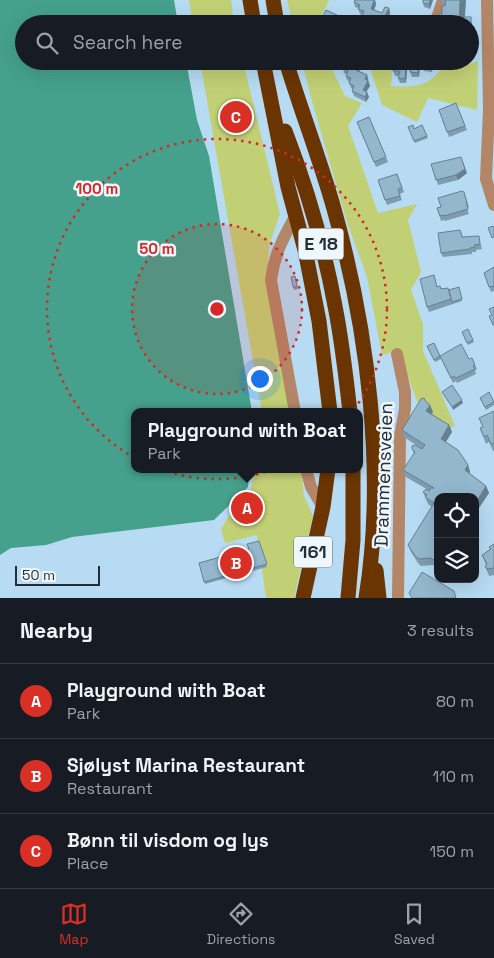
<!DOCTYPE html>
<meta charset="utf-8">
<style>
:root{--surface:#171b24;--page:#20242c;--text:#f1f3f6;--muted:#9ea1a6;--line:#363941;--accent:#d93025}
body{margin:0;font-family:"Space Grotesk",sans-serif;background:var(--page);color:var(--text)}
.controls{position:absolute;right:15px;bottom:15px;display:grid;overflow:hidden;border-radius:10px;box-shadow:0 5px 20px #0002}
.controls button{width:45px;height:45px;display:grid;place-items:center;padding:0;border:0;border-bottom:1px solid var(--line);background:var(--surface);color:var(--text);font:25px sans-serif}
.scale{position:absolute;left:15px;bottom:12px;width:85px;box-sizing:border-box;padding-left:5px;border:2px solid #212f38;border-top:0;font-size:14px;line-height:18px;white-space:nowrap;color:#212f38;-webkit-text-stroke:4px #f0f7fc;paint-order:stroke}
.you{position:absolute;left:259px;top:378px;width:18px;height:18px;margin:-12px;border:4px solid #fff;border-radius:50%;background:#1a73e8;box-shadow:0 0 0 8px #1a73e833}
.badge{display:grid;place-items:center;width:32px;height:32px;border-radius:50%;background:var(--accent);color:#fff;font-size:16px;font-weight:700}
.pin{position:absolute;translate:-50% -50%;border:2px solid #fff;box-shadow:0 1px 5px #0006}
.popup{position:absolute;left:131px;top:408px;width:232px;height:65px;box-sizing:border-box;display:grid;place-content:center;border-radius:10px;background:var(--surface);filter:drop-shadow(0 1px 4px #0005);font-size:16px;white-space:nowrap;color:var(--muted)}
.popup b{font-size:19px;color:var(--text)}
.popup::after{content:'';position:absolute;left:50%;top:100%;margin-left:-10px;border:10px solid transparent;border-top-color:var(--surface)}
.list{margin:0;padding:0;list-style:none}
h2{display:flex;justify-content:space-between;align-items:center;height:65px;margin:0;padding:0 20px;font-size:21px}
h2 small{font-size:16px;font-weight:400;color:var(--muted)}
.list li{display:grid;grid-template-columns:32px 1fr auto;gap:15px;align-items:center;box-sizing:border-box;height:75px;padding:0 20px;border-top:1px solid var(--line)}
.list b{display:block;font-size:19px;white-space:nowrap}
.list p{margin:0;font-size:16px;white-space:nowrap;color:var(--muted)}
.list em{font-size:16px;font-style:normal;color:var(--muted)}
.icon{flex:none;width:28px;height:28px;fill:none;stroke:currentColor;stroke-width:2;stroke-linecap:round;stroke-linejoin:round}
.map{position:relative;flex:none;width:494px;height:598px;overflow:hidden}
.search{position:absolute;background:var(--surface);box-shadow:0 5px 20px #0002;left:15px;right:15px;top:15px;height:55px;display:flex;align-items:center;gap:12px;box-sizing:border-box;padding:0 18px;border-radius:28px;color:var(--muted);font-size:19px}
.sheet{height:290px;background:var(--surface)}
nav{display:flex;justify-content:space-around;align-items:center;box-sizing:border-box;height:70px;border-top:1px solid var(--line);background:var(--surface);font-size:14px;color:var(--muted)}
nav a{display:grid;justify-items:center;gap:2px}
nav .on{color:var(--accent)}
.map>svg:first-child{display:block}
.green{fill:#c2d075}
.water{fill:#45a18c}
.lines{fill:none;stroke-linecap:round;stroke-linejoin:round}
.minor{stroke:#b38667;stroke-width:12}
.highway{stroke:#6a3503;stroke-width:15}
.wall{fill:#7e9db0}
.shaded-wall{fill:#678090}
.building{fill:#93b7cd;stroke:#678090}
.ring{fill:none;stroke:#d62828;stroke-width:2.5;stroke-dasharray:2.5 5}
.labels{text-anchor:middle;stroke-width:5;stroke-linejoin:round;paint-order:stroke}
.shield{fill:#f0f7fc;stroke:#5f6b73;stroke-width:1}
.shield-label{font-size:18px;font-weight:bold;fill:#212f38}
.street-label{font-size:19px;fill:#212f38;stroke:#f0f7fc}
.centre{fill:#d62828;stroke:#f0f7fc;stroke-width:2.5}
.ring-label{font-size:15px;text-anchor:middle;font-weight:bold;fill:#d62828;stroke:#f0f7fc;stroke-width:5;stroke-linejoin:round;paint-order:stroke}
</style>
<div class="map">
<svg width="494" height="598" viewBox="0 0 494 598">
<rect width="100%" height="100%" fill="#b6dbf3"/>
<g class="green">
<polygon points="189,0 231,0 234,24 193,24"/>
<polygon points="287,0 329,0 318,24 293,24"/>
<polygon points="200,61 243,61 280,214 269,246 267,284 291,412 262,412"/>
<polygon points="302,61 328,61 345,96 362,103 348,126 378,213 417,204 408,220 421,272 411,290 423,324 423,351 455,426 447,430 419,406 398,351 382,355 367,277 347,222 310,94"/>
<path d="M368 61H393L391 86C414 87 427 88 442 68H459L478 61 477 110 428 98 417 122 382 105Z"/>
<polygon points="255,469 301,469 304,496 313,516 294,598 266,598 257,535 225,543 221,529 229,516 246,499 251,488"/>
</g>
<polygon class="water" points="0,0 174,0 178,24 24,24 24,61 186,61 197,120 209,156 252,412 134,412 134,469 250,469 248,487 214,520 72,537 46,545 11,548 0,555"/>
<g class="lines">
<g class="minor">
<polyline points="487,0 489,110 486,179 494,205"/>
<polyline points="435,24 443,0"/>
<polyline points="397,354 405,392 405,409 400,436 398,598"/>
<path d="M295 412 271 280C274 255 284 236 296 215"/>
<polyline points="306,469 311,487 323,507"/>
</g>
<g class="highway">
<polyline points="250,0 254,24"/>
<polyline points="273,0 277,24"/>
<polyline points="263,61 288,187 305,250 319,321 330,412"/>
<path d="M286 61C301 111 320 159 334 209 368 330 386 473 366 598"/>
<path d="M285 131C307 188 324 246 335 306 342 341 346 377 350 412"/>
<polyline points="376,570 379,598"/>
<polyline points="303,598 323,507 328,469"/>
<polyline points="348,598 353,540 353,469"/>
</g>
</g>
<g class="wall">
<polygon points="354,0 375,0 376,4 374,10 382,13 389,8 390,13 387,21 384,20 383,24 366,24 366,22 364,21 362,16 362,15 360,14 358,8 355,7 354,2"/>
<polygon points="433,0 430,9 424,7 423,3"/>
<polygon points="441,0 466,0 465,17 471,17 472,27 470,27 470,24 440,24 438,17 442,14 443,6"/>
<polygon points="335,61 362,65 359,72 367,75 370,86 366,92 369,97 366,102 354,96 352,91 353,89 351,88 349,83 350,82 347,80 346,76 346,74 344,73 343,68 337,66"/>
<polygon points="394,61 433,61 432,72 424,71 423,66 423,64 420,64 419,77 412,77 410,72 410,70 407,70 406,83 400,83 398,78 399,76 395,76 393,71"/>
<polygon points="446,61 461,61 461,63 446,62"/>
<polygon points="456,103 467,130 449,137 439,110"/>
<polygon points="369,117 388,162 376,167 357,122"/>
<polygon points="422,125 428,138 415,143 408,127 414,129"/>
<polygon points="431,164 467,173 458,180 438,185"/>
<polygon points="397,174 404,192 400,194 402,200 387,205 378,180"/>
<polygon points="464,192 469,207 467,208 469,214 445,221 445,220 441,221 437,208 441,207"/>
<polygon points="460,230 463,237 480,241 482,249 476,250 476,252 472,252 472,254 443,257 441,253"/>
<polygon points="494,267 494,291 491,292 484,273"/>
<polygon points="434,275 437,287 441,289 449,290 459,287 462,301 429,312 427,307"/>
<polygon points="295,276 298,289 294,290 293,287"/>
<polygon points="462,332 473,340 474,342 468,345"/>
<polygon points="434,343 441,359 435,362 427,346"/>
<polygon points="440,356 469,359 475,365 477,369 475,370 476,374 457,383 456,381 453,383"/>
<polygon points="480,398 494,401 494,405 486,410"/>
<polygon points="430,405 433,412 431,414 449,425 452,432 446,442 468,465 470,472 469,473 486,486 489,493 475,497 438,497 438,567 433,565 421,566 418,563 411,552 408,545 432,507 428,504 423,492 430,491 406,477 403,470 414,454 412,449 422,449 404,437 402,430"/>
<polygon points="494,411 494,451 493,451 489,442 486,444 480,428 483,427"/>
<polygon points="259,541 267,567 205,584 199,563 249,549"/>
<polygon points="494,544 494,575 489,576 485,566 486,565 482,555 490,550 489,547"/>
</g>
<g class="shaded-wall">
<polygon points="375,0 376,4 373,14 371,9"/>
<polygon points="430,0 433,0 430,9 429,4"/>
<polygon points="460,0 466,0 464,24 459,24"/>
<polygon points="389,8 390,13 387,21 385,16"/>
<polygon points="337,15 339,20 337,24 333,24"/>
<polygon points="382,15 384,20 382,24 379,22"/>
<polygon points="342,61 346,61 343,69 341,64"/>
<polygon points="360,61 361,61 362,65 357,75 356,70"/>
<polygon points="419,61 420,61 420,64 419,77 418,73"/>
<polygon points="431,61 433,61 432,72 430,67"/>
<polygon points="406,65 407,70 406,83 405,79"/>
<polygon points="367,75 368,80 367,83 368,81 370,86 364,95 363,90 365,79"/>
<polygon points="367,92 369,97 366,102 365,97"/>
<polygon points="463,162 467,173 458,180 456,175"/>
<polygon points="462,400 463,403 453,410 452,407"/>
<polygon points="430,405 433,412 429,418 426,411"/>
<polygon points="449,425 452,432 443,446 441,439"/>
<polygon points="468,465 470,472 467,477 465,470"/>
<polygon points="486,486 489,493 475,514 475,504"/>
</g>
<g class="building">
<polygon points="355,0 374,0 371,9 382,13 385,7 389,8 385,16 382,15 379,22 383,24 366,23 368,18 362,16 364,11 358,9 360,5 354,2"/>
<polygon points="423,0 430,0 429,4 423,3"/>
<polygon points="446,0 460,0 459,24 444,24 444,17 438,17 438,14 442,14 442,6 445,6"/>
<polygon points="326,10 337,15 333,24 322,24 320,23"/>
<rect x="463" y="17" width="8" height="7"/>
<polygon points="336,61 342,61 341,64"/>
<polygon points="346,61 360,61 356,70 367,75 365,79 368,81 363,90 367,92 365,97 352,91 354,86 349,83 351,78 346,76 348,71 343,68"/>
<polygon points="394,61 419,61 418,73 410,72 410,65 406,65 405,79 398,78 400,71 393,71"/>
<polygon points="423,61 431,61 430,67 423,66"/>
<polygon points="456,103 465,126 447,132 439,110"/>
<polygon points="369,117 386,157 374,162 357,122"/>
<polygon points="413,125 414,129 422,125 427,136 414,141 408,127"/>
<polygon points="461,157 465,169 456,175 436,180 431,164"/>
<polygon points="397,174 402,188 398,189 400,196 385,200 378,180"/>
<polygon points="462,191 464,192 467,203 466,203 468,209 444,216 443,215 440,216 437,208 441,207 438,198"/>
<polygon points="493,226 494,228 494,237 492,238 488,228"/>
<polygon points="460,230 462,237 479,236 480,244 474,245 475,247 470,248 470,249 441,253 438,233"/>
<polygon points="494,267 494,286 489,287 484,273"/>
<polygon points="434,275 437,287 440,286 441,289 448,288 451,299 427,307 420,279"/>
<polygon points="295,276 297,287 293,287 291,277"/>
<polygon points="459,287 462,299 452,302 449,290"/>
<polygon points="494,307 494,325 493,325 489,316 492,315 489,309"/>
<polygon points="468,329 473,340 467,343 462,332"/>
<polygon points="434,343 440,356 434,360 427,346"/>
<polygon points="461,344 469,359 472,358 475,365 473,366 475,369 456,378 454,376 451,378 440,356"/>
<polygon points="452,385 462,400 452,407 442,392"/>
<polygon points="489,392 494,402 485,407 480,398"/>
<polygon points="424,398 426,402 430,405 426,411 449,425 441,439 458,450 468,465 465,470 486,486 475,504 475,497 438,497 438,548 436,550 438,551 438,562 430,558 419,559 415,556 408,545 434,503 425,497 427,495 423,492 426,489 429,491 431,488 434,488 403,470 415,452 412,449 412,446 415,445 422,449 425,445 402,430 421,399"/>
<polygon points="494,411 494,443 491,444 487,435 484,437 480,428 483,427 479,418"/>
<polygon points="259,541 267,564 204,582 199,563 249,549 247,544"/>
<polygon points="494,544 494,568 487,569 485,566 487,564 482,555 491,549 489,547"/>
<polygon points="422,572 454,591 456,598 412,598 409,593"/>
</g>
<circle cx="217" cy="309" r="85" fill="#d62828" fill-opacity=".12"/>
<g class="ring">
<circle cx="217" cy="309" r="85"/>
<circle cx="217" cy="309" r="170"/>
</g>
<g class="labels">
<g class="shield">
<rect x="298.5" y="228.5" width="45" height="31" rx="4"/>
<rect x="294" y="536.5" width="38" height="31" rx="4"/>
</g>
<g class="shield-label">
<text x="321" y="250">E 18</text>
<text x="313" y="558">161</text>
</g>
<g class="street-label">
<text transform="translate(383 475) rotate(-88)" y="7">Drammensveien</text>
</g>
</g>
<circle cx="217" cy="309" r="8" class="centre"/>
<g class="ring-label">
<text x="97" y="194">100 m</text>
<text x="157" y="254">50 m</text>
</g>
</svg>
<div class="controls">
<button><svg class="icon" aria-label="locate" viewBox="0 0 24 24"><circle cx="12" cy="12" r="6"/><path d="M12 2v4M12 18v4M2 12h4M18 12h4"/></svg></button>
<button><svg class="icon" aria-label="layers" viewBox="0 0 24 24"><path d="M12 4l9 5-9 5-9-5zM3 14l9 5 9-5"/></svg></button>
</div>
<div class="scale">50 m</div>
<div class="you"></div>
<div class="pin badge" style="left:247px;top:508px">A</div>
<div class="popup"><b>Playground with Boat</b>Park</div>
<div class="pin badge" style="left:236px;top:563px">B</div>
<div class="pin badge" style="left:236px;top:117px">C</div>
<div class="search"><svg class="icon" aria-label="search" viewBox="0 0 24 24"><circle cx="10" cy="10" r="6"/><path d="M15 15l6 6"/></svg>Search here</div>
</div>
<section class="sheet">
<h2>Nearby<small>3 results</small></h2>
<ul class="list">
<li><span class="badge">A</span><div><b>Playground with Boat</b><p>Park</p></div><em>80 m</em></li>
<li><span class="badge">B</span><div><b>Sjølyst Marina Restaurant</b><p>Restaurant</p></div><em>110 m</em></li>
<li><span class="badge">C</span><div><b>Bønn til visdom og lys</b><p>Place</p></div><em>150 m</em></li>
</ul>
</section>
<nav>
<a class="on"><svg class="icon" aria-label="map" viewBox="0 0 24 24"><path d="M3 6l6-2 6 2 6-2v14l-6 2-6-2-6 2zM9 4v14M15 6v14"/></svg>Map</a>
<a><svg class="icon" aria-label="directions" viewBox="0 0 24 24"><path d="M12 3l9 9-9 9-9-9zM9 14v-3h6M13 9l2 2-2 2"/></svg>Directions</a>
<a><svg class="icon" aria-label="saved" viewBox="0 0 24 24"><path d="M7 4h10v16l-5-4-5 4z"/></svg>Saved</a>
</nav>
